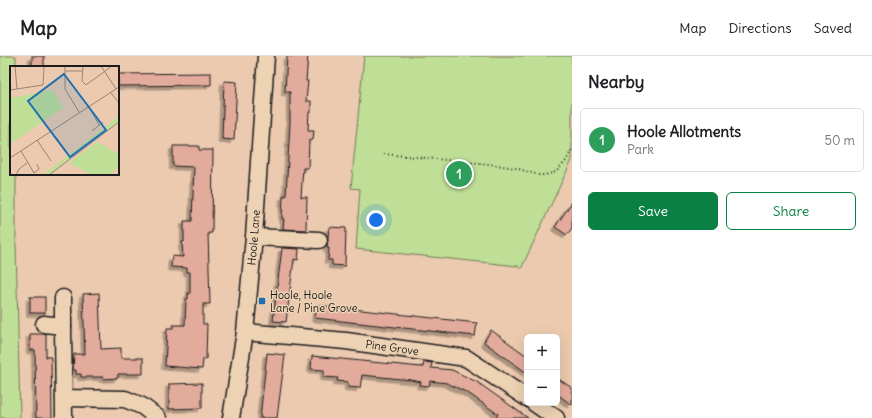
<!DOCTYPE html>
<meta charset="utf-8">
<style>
:root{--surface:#fff;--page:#f2f2f2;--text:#202124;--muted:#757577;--line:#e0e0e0;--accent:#0b8043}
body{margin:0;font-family:Delius,sans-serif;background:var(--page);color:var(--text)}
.controls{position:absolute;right:12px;bottom:12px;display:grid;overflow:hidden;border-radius:6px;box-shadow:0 4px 16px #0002}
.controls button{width:36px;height:36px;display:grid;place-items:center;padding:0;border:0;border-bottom:1px solid var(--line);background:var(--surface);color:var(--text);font:20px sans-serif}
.you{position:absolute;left:376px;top:164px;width:14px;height:14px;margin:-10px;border:3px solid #fff;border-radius:50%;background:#1a73e8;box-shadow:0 0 0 6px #1a73e833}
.badge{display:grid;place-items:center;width:26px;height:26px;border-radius:50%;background:var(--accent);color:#fff;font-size:13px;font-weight:700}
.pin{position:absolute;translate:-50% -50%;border:2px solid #fff;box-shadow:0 1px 4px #0006}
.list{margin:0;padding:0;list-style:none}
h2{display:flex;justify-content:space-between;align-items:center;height:52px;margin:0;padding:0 16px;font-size:17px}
h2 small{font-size:13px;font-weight:400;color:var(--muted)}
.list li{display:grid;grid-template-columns:26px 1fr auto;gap:12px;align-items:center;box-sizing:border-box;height:64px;margin:0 8px 8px;padding:0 8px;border:1px solid var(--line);border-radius:6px}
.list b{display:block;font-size:15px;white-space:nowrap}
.list p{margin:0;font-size:13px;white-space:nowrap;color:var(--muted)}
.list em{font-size:13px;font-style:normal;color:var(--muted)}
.actions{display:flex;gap:8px;padding:12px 16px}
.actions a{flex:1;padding:9px 0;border:1px solid var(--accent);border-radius:6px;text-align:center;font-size:14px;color:var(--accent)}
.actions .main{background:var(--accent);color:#fff}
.map{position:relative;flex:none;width:572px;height:362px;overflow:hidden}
header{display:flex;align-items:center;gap:24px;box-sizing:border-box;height:56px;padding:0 20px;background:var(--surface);border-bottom:1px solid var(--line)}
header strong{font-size:19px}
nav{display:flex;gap:22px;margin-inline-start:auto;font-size:14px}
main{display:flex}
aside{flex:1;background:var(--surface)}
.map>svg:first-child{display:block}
.green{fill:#bfde96;stroke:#6e7d59}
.building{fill:#e3ab9c;stroke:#1c1c1c;filter:url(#shadow)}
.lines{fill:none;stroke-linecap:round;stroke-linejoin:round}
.minor-casing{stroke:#1c1c1c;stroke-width:19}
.path{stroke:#1c1c1c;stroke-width:2;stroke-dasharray:1 3;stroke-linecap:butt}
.minor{stroke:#edd2b4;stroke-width:16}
.poi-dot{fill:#1f6fb2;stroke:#edd2b4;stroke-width:1.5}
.labels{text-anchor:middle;stroke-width:3;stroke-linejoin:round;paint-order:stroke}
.street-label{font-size:11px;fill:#1c1c1c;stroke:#edd2b4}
.poi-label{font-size:11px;fill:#1c1c1c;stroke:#edd2b4;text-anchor:start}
.inset-road{fill:none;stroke:#988474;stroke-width:1}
.view{fill:#1f6fb2;fill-opacity:0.15;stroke:#1f6fb2;stroke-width:2}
.inset-edge{fill:none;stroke:#1c1c1c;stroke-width:2}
</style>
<header>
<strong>Map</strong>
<nav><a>Map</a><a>Directions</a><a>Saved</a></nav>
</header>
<main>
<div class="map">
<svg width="572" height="362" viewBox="0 0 572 362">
<defs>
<filter id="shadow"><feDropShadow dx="-3.5" dy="3.5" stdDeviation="0" flood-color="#0004"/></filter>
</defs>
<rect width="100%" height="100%" fill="#ebcaaf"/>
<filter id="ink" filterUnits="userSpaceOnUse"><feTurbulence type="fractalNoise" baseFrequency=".025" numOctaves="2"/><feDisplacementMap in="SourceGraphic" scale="8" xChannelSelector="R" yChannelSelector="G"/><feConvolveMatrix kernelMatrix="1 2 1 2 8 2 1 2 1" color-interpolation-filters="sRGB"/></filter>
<g filter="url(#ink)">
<g class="green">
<polygon points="0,0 16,0 16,11 11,11 11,118 16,118 16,186 20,362 0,362"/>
<polygon points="364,0 572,0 572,104 521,213 518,210 356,193 360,133 351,132"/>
</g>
<g class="building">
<rect x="32" y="0" width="12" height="11"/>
<polygon points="287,0 308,0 306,25 308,25 306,45 311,45 311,56 309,56 308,74 314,74 313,84 309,84 308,112 303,112 301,141 307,141 306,174 283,173 284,163 282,163 283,140 286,140 290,67 290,36 285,36"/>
<polygon points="211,17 211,29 118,30 118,18"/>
<polygon points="224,25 237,26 234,84 222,83"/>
<polygon points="173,90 199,90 199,94 213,94 212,177 208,177 210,248 203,248 203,268 207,268 206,303 203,303 202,313 165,310 167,272 173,272 173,269 185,269 186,243 188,243 188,237 190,238 190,216 187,216 187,212 171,211 172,200 183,201 182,186 184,186 184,165 192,165 194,111 173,110"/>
<polygon points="572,146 572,172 567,179 555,171"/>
<polygon points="329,171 346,172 345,210 332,209 332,204 328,204 329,192 327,192"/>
<polygon points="282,192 299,193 298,204 294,203 286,266 273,265"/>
<polygon points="99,237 101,293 121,292 121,302 143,302 143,318 118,318 118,322 103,323 103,321 81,321 81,318 76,318 76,314 73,314 74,298 85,298 83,238"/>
<rect x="30" y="241" width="15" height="16"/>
<polygon points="317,249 477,267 475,280 315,262"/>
<polygon points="491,274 527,300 527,317 484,286"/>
<polygon points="30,278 46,278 46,301 51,301 52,362 36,362 35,294 30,294"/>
<polygon points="267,297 285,299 277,362 260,362"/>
<polygon points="312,300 421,311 423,311 424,306 432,307 431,312 452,314 477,326 528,362 496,362 498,358 495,356 468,337 447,327 430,325 429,330 420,329 421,326 411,324 362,319 360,332 348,331 348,326 337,325 338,322 324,321 324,314 311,313"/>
<polygon points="557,322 572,332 572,349 557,338"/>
<polygon points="202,327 202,352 169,353 169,328"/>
</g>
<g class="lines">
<g class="minor-casing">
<g id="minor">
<polyline points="254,181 319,184"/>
<polyline points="44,268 63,270 63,242"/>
<polyline points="63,270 64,362"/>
<path id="s1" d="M245 276 346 285 466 302 527 342"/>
<polyline points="64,342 125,343 142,350 158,362"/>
<polyline points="534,347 556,362"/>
<path id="s2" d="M231 362 245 276 254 181 266 0"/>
</g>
</g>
<polyline class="path" points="384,98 489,108 515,112 539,119 545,119 556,116 566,105 572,93"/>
<use href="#minor" class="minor"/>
</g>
</g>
<rect class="poi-dot" x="258" y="241" width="8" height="8" rx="2"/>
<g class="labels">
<g class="street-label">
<text dy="4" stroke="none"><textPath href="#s2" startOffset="182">Hoole Lane</textPath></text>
<text dy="4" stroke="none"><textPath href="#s1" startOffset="148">Pine Grove</textPath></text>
</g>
<g class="poi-label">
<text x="270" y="243">Hoole, Hoole<tspan x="270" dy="13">Lane / Pine Grove</tspan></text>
</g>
</g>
<g transform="translate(10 10)">
<rect width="109" height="109" fill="#ebcaaf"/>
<path d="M43 24 53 42 0 78V32ZM109 50V55L38 109H33ZM87 76 109 88V100L100 109H82L59 97Z" fill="#bfde96"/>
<path class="inset-road" d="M5 0 7 23M55 0V23L69 46M73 0 72 15 76 19 102 0M91 0 106 23M55 5H72M0 24 33 19 34 0M101 27 109 37M79 41 89 59M41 65 56 85M82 65 93 56M27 74 41 95M11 85 24 107 29 103 27 98M0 92 109 21M6 109 9 103 17 97M39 109 109 56"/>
<path class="view" d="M54 8 96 64 60 91 18 35Z"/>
<rect width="109" height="109" class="inset-edge"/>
</g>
</svg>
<div class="controls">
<button>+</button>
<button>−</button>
</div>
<div class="you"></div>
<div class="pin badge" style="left:459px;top:118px;background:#2e9e5b">1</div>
</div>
<aside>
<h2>Nearby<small></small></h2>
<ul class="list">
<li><span class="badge" style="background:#2e9e5b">1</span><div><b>Hoole Allotments</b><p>Park</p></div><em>50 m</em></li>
</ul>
<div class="actions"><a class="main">Save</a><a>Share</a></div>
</aside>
</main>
